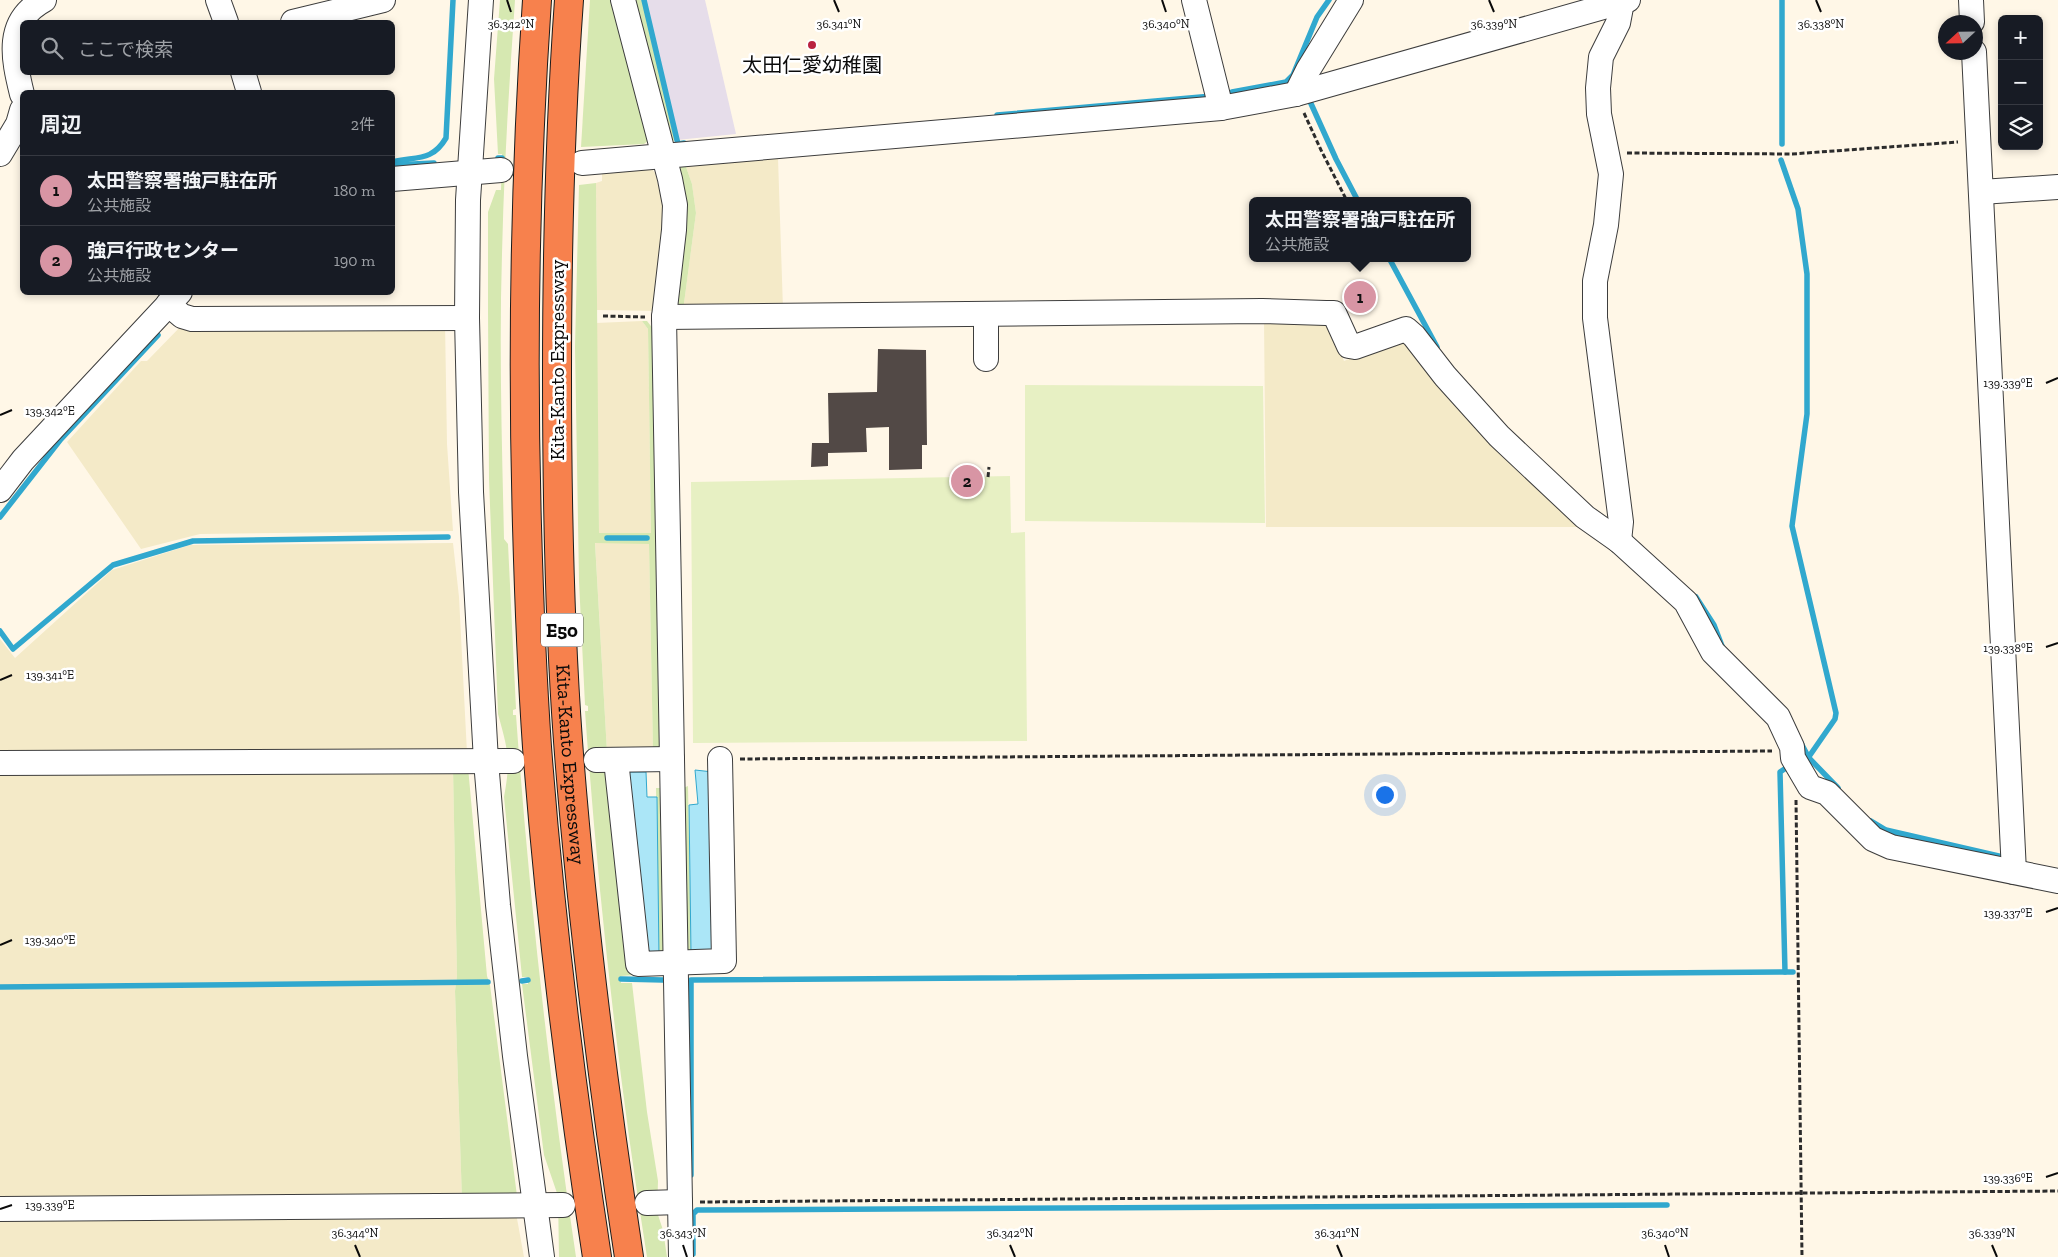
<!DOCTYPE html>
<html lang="ja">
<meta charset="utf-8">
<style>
:root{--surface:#171b24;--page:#20242c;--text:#f1f3f6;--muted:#9ea1a6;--line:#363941;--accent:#d895a4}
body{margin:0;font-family:"Zilla Slab","Noto Sans JP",serif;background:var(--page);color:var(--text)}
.controls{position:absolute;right:15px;top:15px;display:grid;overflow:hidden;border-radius:8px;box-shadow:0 2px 8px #0003}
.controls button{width:45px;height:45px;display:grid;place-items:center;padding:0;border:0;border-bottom:1px solid var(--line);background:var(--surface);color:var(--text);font:25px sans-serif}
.compass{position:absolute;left:1938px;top:15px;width:45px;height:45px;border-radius:50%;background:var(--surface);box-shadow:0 2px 8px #0003;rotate:248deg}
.you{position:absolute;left:1384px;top:794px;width:18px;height:18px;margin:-12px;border:4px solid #fff;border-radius:50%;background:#1a73e8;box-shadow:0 0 0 8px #1a73e833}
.badge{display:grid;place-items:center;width:32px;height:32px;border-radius:50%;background:var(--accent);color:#111;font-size:16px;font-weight:700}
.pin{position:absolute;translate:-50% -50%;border:2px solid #fff;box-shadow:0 1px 5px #0006}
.popup{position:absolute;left:1249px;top:197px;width:222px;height:65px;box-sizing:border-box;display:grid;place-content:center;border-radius:8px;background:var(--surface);filter:drop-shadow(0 1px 4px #0005);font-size:16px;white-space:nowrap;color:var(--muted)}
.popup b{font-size:19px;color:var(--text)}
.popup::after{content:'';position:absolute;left:50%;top:100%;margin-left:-10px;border:10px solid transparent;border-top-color:var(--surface)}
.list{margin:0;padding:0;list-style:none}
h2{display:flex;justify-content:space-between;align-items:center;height:65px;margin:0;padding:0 20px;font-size:21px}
h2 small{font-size:16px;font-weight:400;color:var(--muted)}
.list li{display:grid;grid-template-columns:32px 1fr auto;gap:15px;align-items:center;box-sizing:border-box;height:70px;padding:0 20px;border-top:1px solid var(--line)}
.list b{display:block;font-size:19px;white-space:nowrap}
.list p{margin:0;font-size:16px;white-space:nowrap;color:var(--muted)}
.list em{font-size:16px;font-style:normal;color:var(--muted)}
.icon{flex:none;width:28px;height:28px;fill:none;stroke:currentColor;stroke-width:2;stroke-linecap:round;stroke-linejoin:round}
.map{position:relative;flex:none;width:2058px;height:1257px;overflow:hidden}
.search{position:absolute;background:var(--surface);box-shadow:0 2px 8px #0003;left:20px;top:20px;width:375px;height:55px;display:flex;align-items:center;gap:12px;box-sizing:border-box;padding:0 18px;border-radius:8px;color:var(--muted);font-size:19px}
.panel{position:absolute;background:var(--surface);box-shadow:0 2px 8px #0003;left:20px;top:90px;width:375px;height:205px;border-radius:8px}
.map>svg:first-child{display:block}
.industrial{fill:#e6ddea}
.farmland{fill:#f4eac8}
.green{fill:#d6e8b1}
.pitch{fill:#e7f0c3}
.water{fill:#abe6f7;stroke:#31a8ce}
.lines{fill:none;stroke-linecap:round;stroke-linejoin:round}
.stream{stroke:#31a8ce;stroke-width:5.5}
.building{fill:#524946}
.minor-casing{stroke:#3d3d3d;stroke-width:26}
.highway-casing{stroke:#1b1b1b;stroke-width:30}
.path{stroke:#2c2c2c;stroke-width:3;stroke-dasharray:5 2.5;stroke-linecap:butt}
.minor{stroke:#fff;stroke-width:24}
.highway{stroke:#f7814d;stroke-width:28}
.ticks{fill:none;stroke:#0a0a0a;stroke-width:2}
.poi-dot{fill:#ba2240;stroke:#fff;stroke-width:2}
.labels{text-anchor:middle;stroke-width:5;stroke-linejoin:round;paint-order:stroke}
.shield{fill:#fff;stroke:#545454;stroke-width:1}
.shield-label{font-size:19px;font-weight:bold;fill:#0a0a0a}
.poi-label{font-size:20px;fill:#0a0a0a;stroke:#fff}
.street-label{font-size:20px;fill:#0a0a0a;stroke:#fff}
.ticks-label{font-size:12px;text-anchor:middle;fill:#0a0a0a;stroke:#fff;stroke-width:5;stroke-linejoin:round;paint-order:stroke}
</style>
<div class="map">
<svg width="2058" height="1257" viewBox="0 0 2058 1257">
<rect width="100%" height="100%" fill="#fff7e7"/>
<polygon class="industrial" points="644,0 705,0 736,134 677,140"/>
<g class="farmland">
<polygon points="778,158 783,309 683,311 696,213 692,184 685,164"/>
<polygon points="651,168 655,173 665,212 656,311 597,310 596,183 602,181 602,173"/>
<polygon points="1328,318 1344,361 1407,336 1588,527 1266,527 1264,320"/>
<polygon points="642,321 648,329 651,533 599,533 596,323"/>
<polygon points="445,322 447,444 453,531 200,534 141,549 67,442 141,361 147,361 182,325"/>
<polygon points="595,542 649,543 653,752 607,752"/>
<polygon points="453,543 459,597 467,753 0,758 0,639 15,658 112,570 190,545"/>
<polygon points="453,768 457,976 455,991 462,1200 0,1203 0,770"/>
<polygon points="516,1213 524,1257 0,1257 0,1215"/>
</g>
<g class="green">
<path d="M500 0H515C509 85 504 169 502 254 499 349 502 444 504 539L508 544 516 709 513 710V715H516C529 896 549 1077 576 1257H559L558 1196 544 1155 522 984H528V977H522L504 797C511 760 508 750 498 714L489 479 488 310V212L496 190H501L502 154H498L494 79Z"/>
<polygon points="590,0 615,0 649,140 644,144 581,147"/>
<polygon points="634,0 644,0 677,140 670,141"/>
<polygon points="685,164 692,184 696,213 683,311 675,305 685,201 680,165"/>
<path d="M596 183 599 533H651L648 329 642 321H647L654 330 662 749 653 752 649 544 595 543 607 752 605 767 610 775 633 975 621 976V983H632L647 1112 658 1181 657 1212 663 1230 667 1257H647C618 1076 598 894 585 711H588V706L585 705 579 581 575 347 579 185Z"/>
<polygon points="468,767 487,976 490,985 517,1196 462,1200 455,991 457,976 453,768"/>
<polygon points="688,786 691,954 685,954 681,789"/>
<polygon points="656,788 664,788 666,957 659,957"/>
</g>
<g class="pitch">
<polygon points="1025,385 1263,386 1265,523 1025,521"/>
<polygon points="1010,476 1011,533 1025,532 1027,741 693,743 691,482"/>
</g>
<g class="water">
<polygon points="695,770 713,772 718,952 691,954 689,805 698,804"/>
<polygon points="625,772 646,772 647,797 657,797 659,957 643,955"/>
</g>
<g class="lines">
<g class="stream">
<polyline points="644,0 677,140 678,144 684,143"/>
<polyline points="1232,92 1286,82 1293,75 1317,17 1329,0"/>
<polyline points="1308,97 1336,159 1358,201"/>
<polyline points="997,115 1212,96"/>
<polyline points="1782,144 1782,0"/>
<polyline points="498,158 502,158"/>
<polyline points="1781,160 1798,209 1807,274 1807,414 1792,526 1836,713 1835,719 1808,758"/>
<path d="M392 162C416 156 432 162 446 138L453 0"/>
<polyline points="392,165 434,163"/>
<polyline points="1389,258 1437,347"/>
<polyline points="0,517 61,439 158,335"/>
<polyline points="607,538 647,538"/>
<polyline points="1696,597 1714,625 1722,646"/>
<polyline points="0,631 13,649 113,565 193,541 448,537"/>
<polyline points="1801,743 1809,758 1838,788"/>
<polyline points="1871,821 1886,830 2003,857"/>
<polyline points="1785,972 1780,772 1786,768"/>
<polyline points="621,979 663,980"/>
<polyline points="522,981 528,980"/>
<polyline points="0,987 488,982"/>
<polyline points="691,1175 691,980 1793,972"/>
<polyline points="693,1254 693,1214 697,1210 1667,1205"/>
</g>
</g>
<polygon class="building" points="878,349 926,350 927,445 922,445 922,469 889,470 889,427 866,428 867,452 828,453 828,466 811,467 812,443 829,443 828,393 877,392"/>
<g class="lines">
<g class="minor-casing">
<g id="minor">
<polyline points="218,0 226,22"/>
<polyline points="481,0 468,200 467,318 471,492 486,761 498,905 515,1056 542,1257"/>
<polyline points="623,0 670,179 675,205 674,230 664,317 681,1257"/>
<polyline points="1194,0 1221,108"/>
<polyline points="1971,0 1972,22"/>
<polyline points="293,22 383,0"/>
<polyline points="1974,52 2014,872"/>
<polyline points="243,72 249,92"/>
<path d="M22 94C13 58 5 21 44 0"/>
<polyline points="1296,94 1308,70 1351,0"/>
<polyline points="0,154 18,124 22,110"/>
<polyline points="582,163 1221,108 1296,94 1628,0"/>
<polyline points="392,179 501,170"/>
<polyline points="1981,192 2058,187"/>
<polyline points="168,304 182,316 192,319 467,318"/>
<polyline points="986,314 986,359"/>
<polyline points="664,317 1262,311 1326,313 1334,313 1349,346 1355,347 1406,329 1414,336 1445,376 1499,436 1585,517 1619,541 1686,602 1713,652 1778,717 1792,747 1793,758 1810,787 1827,793 1873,839 1891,847 2058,881"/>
<polyline points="0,490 23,460 180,292"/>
<polyline points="1619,541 1621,522 1595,318 1595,281 1606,225 1611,174 1599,114 1598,88 1601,57 1618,23 1622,2"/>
<polyline points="596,760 672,759"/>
<polyline points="616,760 638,964 724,961 720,759"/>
<polyline points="0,763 513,761"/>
<polyline points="647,1203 680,1202"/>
<polyline points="0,1209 563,1205"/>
</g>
</g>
<g class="highway-casing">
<g id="highway">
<path d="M537 0C525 175 522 350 527 526 529 599 532 674 537 747 550 918 571 1088 597 1257"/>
<path id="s1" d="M569 0C560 125 557 249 557 374 557 496 559 619 568 741 581 914 603 1086 629 1257"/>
</g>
</g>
<g class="path">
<polyline points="1304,113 1321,150 1347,201"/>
<polyline points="1627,153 1792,154 1958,142"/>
<polyline points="603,316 645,317"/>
<polyline points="988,477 989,467"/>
<polyline points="740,759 1772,751"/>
<polyline points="1796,800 1802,1257"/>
<polyline points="700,1202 2058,1191"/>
</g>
<use href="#minor" class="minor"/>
<use href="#highway" class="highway"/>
</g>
<path class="ticks" d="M507 0 511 12M834 0 839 12M1162 0 1166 12M1489 0 1494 12M1816 0 1821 12M2046 383 2058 378M0 415 12 410M2046 647 2058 643M0 680 12 675M2046 912 2058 908M0 945 12 940M2046 1177 2058 1173M0 1209 12 1205M355 1245 360 1257M683 1245 687 1257M1010 1245 1015 1257M1337 1245 1342 1257M1665 1245 1669 1257M1992 1245 1997 1257"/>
<circle class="poi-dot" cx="812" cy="45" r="5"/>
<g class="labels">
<rect class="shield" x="541" y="613.5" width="42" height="33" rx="4"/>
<g class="shield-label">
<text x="562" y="637">E50</text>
</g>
<g class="poi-label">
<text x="812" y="72">太田仁愛幼稚園</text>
</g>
<g class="street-label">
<text transform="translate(557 360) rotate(-90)" y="7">Kita-Kanto Expressway</text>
<text dy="7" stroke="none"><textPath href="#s1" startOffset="765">Kita-Kanto Expressway</textPath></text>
</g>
</g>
<g class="ticks-label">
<text x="511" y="28">36.342°N</text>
<text x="839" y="28">36.341°N</text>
<text x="1166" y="28">36.340°N</text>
<text x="1494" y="28">36.339°N</text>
<text x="1821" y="28">36.338°N</text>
<text x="2008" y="387">139.339°E</text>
<text x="50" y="415">139.342°E</text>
<text x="2008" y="652">139.338°E</text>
<text x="50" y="679">139.341°E</text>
<text x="2008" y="917">139.337°E</text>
<text x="50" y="944">139.340°E</text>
<text x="2008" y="1182">139.336°E</text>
<text x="50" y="1209">139.339°E</text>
<text x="355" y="1237">36.344°N</text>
<text x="683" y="1237">36.343°N</text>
<text x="1010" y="1237">36.342°N</text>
<text x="1337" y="1237">36.341°N</text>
<text x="1665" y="1237">36.340°N</text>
<text x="1992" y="1237">36.339°N</text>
</g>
</svg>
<div class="controls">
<button>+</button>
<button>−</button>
<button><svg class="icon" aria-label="layers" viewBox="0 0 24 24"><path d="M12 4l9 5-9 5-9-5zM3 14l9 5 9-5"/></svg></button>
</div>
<svg class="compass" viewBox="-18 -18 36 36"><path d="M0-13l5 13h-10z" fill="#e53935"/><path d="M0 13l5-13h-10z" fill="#9ea1a6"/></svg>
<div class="you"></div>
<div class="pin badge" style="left:1360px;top:297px">1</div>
<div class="popup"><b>太田警察署強戸駐在所</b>公共施設</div>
<div class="pin badge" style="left:967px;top:481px">2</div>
<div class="search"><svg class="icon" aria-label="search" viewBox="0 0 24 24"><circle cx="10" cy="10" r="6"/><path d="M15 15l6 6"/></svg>ここで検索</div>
<section class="panel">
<h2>周辺<small>2件</small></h2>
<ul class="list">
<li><span class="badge">1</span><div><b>太田警察署強戸駐在所</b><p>公共施設</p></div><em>180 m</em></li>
<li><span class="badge">2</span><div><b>強戸行政センター</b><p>公共施設</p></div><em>190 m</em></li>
</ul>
</section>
</div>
